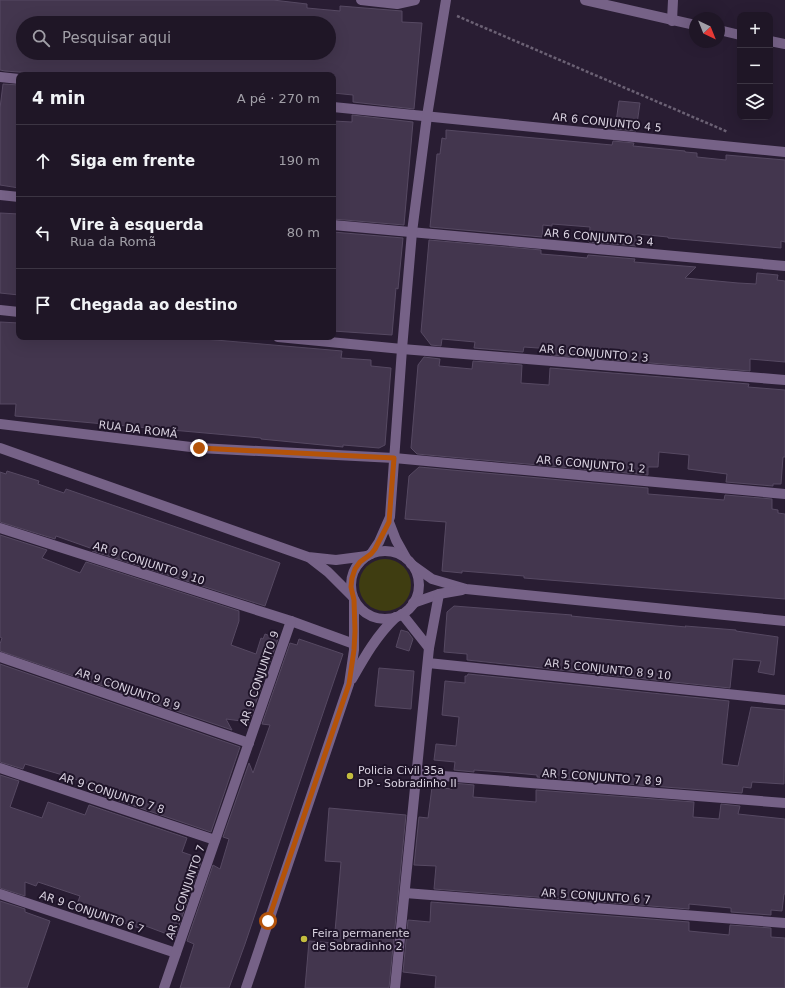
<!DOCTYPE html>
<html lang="pt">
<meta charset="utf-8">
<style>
:root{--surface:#1f1626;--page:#271f2e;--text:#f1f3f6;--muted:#a19fa7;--line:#3c3543}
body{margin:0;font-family:"DejaVu Sans",sans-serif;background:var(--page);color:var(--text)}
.controls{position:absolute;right:12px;top:12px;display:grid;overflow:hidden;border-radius:8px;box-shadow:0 4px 16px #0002}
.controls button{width:36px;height:36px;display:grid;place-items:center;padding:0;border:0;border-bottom:1px solid var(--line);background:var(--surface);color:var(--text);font:20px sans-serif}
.compass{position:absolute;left:689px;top:12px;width:36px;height:36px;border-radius:50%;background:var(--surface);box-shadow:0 4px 16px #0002;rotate:137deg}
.stop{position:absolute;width:12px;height:12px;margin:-9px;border:3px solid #b45309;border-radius:50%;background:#fff}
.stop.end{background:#b45309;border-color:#fff;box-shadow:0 1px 4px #0008}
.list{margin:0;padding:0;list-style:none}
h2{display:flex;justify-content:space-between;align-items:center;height:52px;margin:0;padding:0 16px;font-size:17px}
h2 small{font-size:13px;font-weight:400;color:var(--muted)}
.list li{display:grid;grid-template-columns:26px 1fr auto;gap:12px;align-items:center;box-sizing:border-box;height:72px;padding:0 16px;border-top:1px solid var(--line)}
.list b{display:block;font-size:15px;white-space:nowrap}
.list p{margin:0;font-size:13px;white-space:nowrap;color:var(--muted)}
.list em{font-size:13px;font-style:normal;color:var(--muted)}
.icon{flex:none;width:22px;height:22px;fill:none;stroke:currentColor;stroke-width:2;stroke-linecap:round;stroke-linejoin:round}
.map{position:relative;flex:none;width:785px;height:988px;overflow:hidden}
.search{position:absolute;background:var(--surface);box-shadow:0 4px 16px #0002;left:16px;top:16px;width:320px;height:44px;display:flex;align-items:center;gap:10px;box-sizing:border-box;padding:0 14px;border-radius:22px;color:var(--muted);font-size:15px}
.panel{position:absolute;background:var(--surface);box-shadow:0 4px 16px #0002;left:16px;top:72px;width:320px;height:268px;border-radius:8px}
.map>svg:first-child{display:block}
.green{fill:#3f3d11}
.building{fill:#43364e;stroke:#564962;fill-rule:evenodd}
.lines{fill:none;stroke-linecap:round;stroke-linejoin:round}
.path{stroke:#6b6174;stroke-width:2.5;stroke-dasharray:3 2;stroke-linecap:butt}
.minor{stroke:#766287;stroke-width:10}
.route{stroke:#b45309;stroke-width:5}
.poi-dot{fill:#c4bd3e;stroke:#1f1429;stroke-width:1.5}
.labels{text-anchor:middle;stroke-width:4;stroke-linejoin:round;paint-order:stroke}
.street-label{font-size:11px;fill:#d9d2e0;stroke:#1f1429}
.poi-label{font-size:11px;fill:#d9d2e0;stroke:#1f1429;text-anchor:start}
</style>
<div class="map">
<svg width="785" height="988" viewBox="0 0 785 988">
<rect width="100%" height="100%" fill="#291d33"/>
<circle class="green" cx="385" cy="585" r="26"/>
<g class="building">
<path d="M0 0H273L307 4V8L340 11V6L402 11V22L422 23 414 109 353 102V95L333 93 334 75H60L5 71 0 70ZM23 23H329V53H23Z"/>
<polygon points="3,84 19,85 19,188 0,185 0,108"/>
<polygon points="619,101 640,103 636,131 615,129"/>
<polygon points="352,115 413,122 404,225 333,219 333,121 352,122"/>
<polygon points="446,130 612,145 613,141 634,143 633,146 685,151 685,152 697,153 697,157 726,160 726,155 785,160 785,242 781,241 781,248 668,238 668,237 637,234 636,246 589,242 590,227 552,224 552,226 543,225 542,237 430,227 437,154 440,154 442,138 446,139"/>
<polygon points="0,213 19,214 19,295 0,293"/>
<polygon points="333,232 403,238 398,289 396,288 392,335 333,331 335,304 333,304"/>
<polygon points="429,240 541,250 541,254 566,256 587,258 588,255 635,259 634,262 696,267 685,278 738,283 756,284 757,273 778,275 777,280 785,281 785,362 750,359 750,371 551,355 552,349 524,347 523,352 474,348 475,342 442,339 441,346 431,345 421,332"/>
<polygon points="0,322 19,323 19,337 181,337 342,351 341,358 371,360 371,366 391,368 385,445 379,448 343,445 343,447 261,439 261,438 15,416 16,404 0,404"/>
<polygon points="424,357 440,359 439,366 472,369 473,361 522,365 521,383 549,385 550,368 749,384 748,387 785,390 785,457 783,457 781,484 773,484 773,486 726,482 727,474 688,469 689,455 659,452 658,467 648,467 648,475 417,454 411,448 418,365"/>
<polygon points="419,467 648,488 648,494 724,500 725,495 772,499 772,509 778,510 778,513 785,514 785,599 524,578 524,576 462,571 462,573 442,571 446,522 405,519 409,476"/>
<polygon points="7,471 39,481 38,484 64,493 66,489 280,563 265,606 92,551 93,549 56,536 55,539 0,522 0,472 6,474"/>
<polygon points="0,535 47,550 42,558 80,573 86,562 239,611 239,621 231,645 256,654 261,638 263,639 265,634 278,639 249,722 226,719 232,730 0,651 0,644 2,638 0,637"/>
<polygon points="454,606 572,615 571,616 686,627 685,626 736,630 736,631 778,637 774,675 758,672 761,661 733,659 730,688 467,660 467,654 444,652 447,612"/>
<polygon points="401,630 408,632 413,639 409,651 396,647"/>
<polygon points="299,639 343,654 245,944 229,988 180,988 194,944 187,941 213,865 220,869 229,839 223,837 249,763 253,773 270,725 262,724 290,643 297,645"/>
<polygon points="0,664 240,747 211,832 93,792 95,786 66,776 25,764 23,769 0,762"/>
<polygon points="379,668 414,671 411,709 375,706"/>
<polygon points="468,674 729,701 722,764 738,766 751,707 785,710 784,784 752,782 751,788 743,787 742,793 537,777 537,775 516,773 474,770 474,772 454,770 455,762 434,760 436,744 456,746 459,717 442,715 445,681 465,683 465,676 467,676"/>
<polygon points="0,775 19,781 10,807 42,818 48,802 85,815 89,805 187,838 182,852 202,859 175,937 143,925 142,929 76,907 80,896 38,882 36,886 25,882 25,896 0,888"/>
<polygon points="453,783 474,785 473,797 536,802 536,790 694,802 693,817 719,819 721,804 740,806 738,814 785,819 785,894 784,894 782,911 771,910 771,915 731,912 731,908 689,904 689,909 434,889 436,866 414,865 419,817 428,818 432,787 452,789"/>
<polygon points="329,808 406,815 389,988 305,988 309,941 334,943 341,862 325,861"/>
<polygon points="0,901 25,909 25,912 50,921 27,988 0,988"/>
<polygon points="431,902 689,922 689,931 729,935 730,925 771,928 771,937 785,938 785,988 435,988 436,976 403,972 408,920 430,922"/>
</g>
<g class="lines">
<polyline class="path" points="457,16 728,132"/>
<g class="minor">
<polyline points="361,0 397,4 415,0"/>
<polyline points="585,0 695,25"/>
<polyline points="672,21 673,0"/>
<polyline points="719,30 740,35"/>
<polyline points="770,41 785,44"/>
<polyline points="0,77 19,79"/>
<polyline points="333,107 785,152"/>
<polyline points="0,195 19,197"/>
<polyline points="333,225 785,266"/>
<polyline points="0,310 19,312"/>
<polyline points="278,337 402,349 785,380"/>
<polyline points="0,424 199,448 394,458 785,494"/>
<polyline points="0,448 308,557 336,560 367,556"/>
<polyline points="389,522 396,540 406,558"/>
<polyline points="0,528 291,621 354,644"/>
<circle cx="385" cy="585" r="34"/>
<polyline points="371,554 379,542 390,517 402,349 412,232 427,116 446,0"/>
<polyline points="310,558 328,572 352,596"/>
<polyline points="411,564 432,579 466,589 785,621"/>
<polyline points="413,603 439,594 462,590"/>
<polyline points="402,614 429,648"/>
<polyline points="0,657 249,743"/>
<polyline points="428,663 785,700"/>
<path d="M352 679C365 656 377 635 396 617"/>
<polyline points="0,768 215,840"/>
<polyline points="417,774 785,803"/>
<polyline points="405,893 785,923"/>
<polyline points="0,894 176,953"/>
<polyline points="164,988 291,621"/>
<polyline points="246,988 349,684 354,650 354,600"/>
<polyline points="395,988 429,648 439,594"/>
</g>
</g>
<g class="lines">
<polyline class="route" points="199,448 394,458 389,522 375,549 371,554 360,562 355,569 352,578 351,587 354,600 355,631 354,650 349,684 268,921"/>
</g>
<g class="poi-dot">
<circle cx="350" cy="776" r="4"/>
<circle cx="304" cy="939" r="4"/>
</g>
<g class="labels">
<g class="street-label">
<text transform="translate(607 122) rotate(6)" y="4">AR 6 CONJUNTO 4 5</text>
<text transform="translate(599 237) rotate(5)" y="4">AR 6 CONJUNTO 3 4</text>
<text transform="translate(594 353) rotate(5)" y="4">AR 6 CONJUNTO 2 3</text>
<text transform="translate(138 429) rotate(7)" y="4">RUA DA ROMÃ</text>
<text transform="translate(591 464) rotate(5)" y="4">AR 6 CONJUNTO 1 2</text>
<text transform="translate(149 563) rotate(18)" y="4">AR 9 CONJUNTO 9 10</text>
<text transform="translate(608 669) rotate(6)" y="4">AR 5 CONJUNTO 8 9 10</text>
<text transform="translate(259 678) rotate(-71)" y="4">AR 9 CONJUNTO 9</text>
<text transform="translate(128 689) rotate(19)" y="4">AR 9 CONJUNTO 8 9</text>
<text transform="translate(602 777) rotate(4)" y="4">AR 5 CONJUNTO 7 8 9</text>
<text transform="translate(112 793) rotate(18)" y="4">AR 9 CONJUNTO 7 8</text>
<text transform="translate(185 892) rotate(-71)" y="4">AR 9 CONJUNTO 7</text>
<text transform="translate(596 896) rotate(4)" y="4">AR 5 CONJUNTO 6 7</text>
<text transform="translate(92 912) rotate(19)" y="4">AR 9 CONJUNTO 6 7</text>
</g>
<g class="poi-label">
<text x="358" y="774">Policia Civil 35a<tspan x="358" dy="13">DP - Sobradinho II</tspan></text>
<text x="312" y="937">Feira permanente<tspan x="312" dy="13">de Sobradinho 2</tspan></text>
</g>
</g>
</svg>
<div class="controls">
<button>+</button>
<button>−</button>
<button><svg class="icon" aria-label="layers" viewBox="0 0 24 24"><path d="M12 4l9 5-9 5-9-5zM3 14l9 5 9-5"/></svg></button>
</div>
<svg class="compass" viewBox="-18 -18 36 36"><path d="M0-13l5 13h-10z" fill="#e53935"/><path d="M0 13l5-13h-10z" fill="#a19fa7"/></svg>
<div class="stop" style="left:268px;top:921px"></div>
<div class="stop end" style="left:199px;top:448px"></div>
<div class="search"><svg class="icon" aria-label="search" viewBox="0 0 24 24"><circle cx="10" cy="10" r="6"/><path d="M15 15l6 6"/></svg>Pesquisar aqui</div>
<section class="panel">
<h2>4 min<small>A pé · 270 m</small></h2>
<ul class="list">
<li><svg class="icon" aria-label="ahead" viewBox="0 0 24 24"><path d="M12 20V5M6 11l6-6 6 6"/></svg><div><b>Siga em frente</b></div><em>190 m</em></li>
<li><svg class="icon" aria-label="left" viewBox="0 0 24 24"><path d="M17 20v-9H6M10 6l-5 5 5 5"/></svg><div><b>Vire à esquerda</b><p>Rua da Romã</p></div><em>80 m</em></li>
<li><svg class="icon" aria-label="arrive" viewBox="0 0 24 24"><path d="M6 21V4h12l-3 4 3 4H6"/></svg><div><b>Chegada ao destino</b></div></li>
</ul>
</section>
</div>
